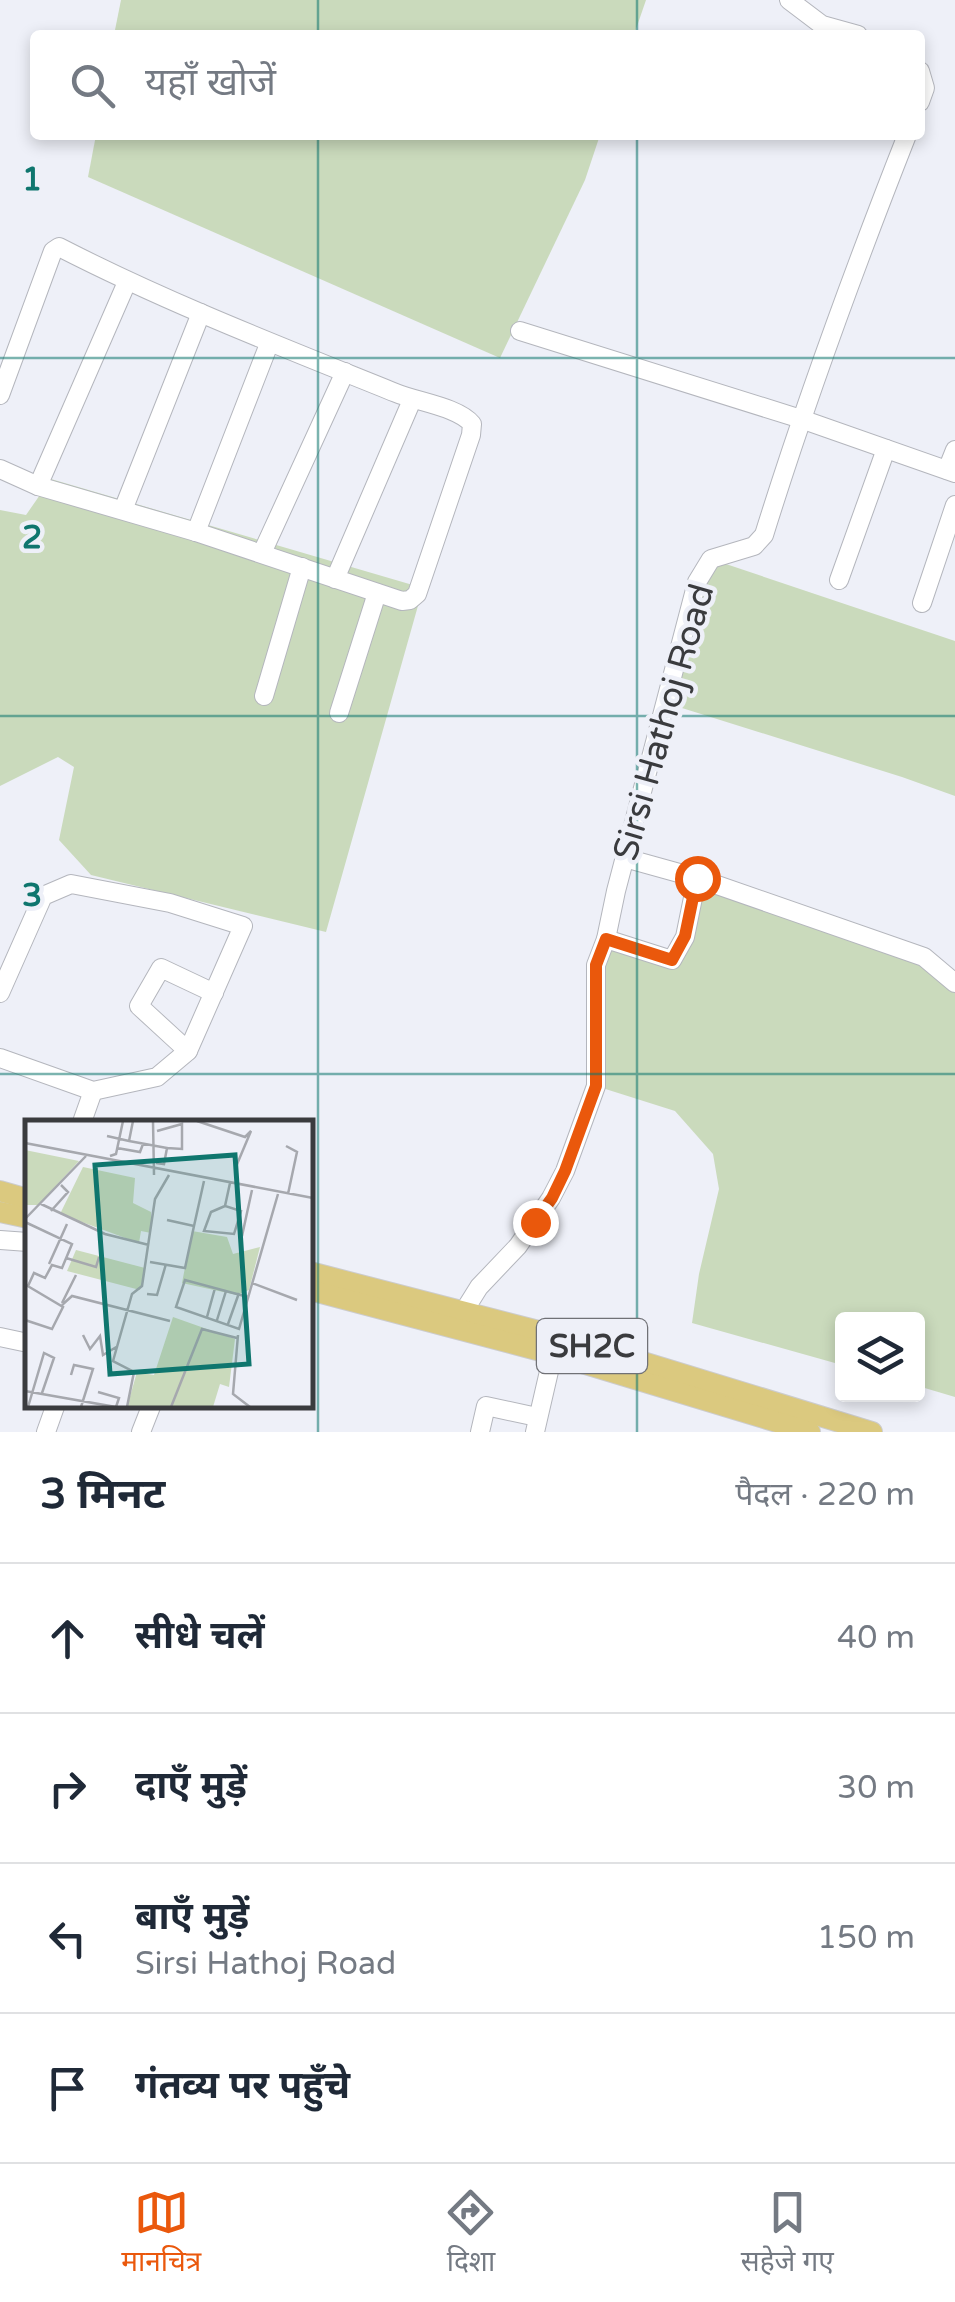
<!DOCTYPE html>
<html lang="hi">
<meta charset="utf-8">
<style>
:root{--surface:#fff;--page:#f2f2f3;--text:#1f2937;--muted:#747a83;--line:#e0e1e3;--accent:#ea580c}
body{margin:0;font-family:"Varela Round","Noto Sans Devanagari",sans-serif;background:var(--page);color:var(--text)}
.controls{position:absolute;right:30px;bottom:30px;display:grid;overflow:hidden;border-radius:10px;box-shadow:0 5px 15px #0003}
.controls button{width:90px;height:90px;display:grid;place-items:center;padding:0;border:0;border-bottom:2px solid var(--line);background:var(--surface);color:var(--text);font:50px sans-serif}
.stop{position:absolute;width:30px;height:30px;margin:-22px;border:8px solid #ea580c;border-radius:50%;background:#fff}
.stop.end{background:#ea580c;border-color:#fff;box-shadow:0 2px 10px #0008}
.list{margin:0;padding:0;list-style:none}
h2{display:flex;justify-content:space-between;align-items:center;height:130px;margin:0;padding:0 40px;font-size:42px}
h2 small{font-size:32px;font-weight:400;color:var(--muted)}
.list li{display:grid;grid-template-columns:65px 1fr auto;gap:30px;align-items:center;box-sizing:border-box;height:150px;padding:0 40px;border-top:2px solid var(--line)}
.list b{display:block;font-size:38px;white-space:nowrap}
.list p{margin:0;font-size:32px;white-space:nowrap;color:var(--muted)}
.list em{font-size:32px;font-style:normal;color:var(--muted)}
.icon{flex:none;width:55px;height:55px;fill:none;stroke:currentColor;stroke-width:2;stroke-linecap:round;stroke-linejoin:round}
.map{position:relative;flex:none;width:955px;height:1432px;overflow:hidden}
.search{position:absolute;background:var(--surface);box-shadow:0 5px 15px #0003;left:30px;right:30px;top:30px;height:110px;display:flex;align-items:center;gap:25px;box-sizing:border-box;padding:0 35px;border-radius:10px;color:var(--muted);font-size:38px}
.sheet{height:730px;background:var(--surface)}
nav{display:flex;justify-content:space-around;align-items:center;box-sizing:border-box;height:140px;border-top:2px solid var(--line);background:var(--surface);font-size:28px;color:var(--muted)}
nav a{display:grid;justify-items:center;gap:5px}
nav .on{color:var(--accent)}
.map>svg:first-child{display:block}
.green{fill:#cadabc}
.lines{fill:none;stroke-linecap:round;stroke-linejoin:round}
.minor-casing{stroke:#b4b6bd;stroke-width:20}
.major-casing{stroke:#cccccd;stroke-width:22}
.minor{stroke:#fff;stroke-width:18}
.major{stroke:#dbc97f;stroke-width:20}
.route{stroke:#ea580c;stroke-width:12}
.grid{fill:none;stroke:#0f766e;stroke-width:2.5;stroke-opacity:0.55}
.labels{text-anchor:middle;stroke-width:9;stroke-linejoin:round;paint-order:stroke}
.shield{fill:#eef0f8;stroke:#707176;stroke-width:2.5}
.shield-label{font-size:32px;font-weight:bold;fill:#3a3b3e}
.street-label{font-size:35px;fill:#3a3b3e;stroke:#eef0f8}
.inset-road{fill:none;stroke:#a6a8ae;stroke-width:2.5}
.view{fill:#0f766e;fill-opacity:0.15;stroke:#0f766e;stroke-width:5}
.inset-edge{fill:none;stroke:#3a3b3e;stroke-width:5}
.grid-label{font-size:32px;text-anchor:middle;font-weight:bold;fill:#0f766e;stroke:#eef0f8;stroke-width:9;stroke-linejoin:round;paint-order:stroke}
</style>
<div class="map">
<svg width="955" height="1432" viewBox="0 0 955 1432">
<rect width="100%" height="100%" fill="#eef0f8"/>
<g class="green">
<polygon points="121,0 646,0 634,35 114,35"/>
<polygon points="96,135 600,135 585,180 500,358 88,177"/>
<polygon points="51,479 423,588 326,932 91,875 59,840 74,767 58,757 0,786 0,510 26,515"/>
<polygon points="711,559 955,641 955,796 902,777 666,703"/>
<polygon points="697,878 924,957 955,983 955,1397 918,1386 918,1320 842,1320 842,1365 692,1323 699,1274 719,1189 713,1154 675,1111 596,1086 606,939 672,960"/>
</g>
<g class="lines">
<g class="minor-casing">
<g id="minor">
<polyline points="789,0 822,25 858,35"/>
<polyline points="920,71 925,88 920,102"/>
<polyline points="520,331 801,419 955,473"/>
<path d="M0 395 53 251 59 247C168 303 282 347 396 393 418 402 458 407 472 424L471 435 417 594 410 600 402 601 196 532 38 486 0 469"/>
<polyline points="947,470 955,450"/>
<polyline points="38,486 127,282"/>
<polyline points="123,510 201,313"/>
<polyline points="196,532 269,344"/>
<polyline points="262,553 345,372"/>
<polyline points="335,579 412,400"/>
<polyline points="839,580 886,449"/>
<polyline points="922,603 955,505"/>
<polyline points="264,696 302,567"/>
<polyline points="339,713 377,593"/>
<polyline points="625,858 697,878 924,957 955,983"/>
<polyline points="606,939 672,960 685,937 697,878"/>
<polyline points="0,993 43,896 71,884 170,903 243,926 188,1051 157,1077 93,1091 0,1058"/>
<polyline points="188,1051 139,1006 161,968 214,993"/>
<polyline points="82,1122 93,1091"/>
<polyline points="0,1240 28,1242"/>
<path d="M460 1322 464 1311 479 1287 518 1246 551 1198 565 1171 596 1086V965L606 939 616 891 697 582 711 559 754 546 764 535C806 400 855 267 907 135"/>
<polyline points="0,1337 28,1343"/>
<polyline points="46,1432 56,1404"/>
<polyline points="141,1432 152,1404"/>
<polyline points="480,1432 486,1406 537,1417"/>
<polyline points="535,1432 556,1341"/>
</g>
</g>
<g class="major-casing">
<g id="major">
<polyline points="0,1191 28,1199"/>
<polyline points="0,1212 28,1218"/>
<polyline points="310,1272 558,1336 872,1432"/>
<polyline points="310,1290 552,1354 810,1432"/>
</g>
</g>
<use href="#minor" class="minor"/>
<use href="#major" class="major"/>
</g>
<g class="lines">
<polyline class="route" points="535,1222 552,1198 565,1171 596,1086 596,965 606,939 672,960 685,936 697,878"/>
</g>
<path class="grid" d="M318 0V35M637 0V35M318 135V1432M637 135V1432M0 358H955M0 716H955M0 1074H955"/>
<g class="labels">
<rect class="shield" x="537" y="1319" width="110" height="54" rx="8"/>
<g class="shield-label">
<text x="592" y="1357">SH2C</text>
</g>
<g class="street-label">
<text transform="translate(663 722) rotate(-74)" y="12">Sirsi Hathoj Road</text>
</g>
</g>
<g transform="translate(25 1120)">
<rect width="288" height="288" fill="#eef0f8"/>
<path d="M0 30 54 41 13 85H0ZM58 47 110 58 108 83 126 92V113L116 111 114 123 35 94ZM167 111 202 117 208 134 235 127 224 170 212 175 157 163ZM51 130 120 148 115 170 42 151ZM148 197 210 219 204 267 195 264 188 287H102L112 252 129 255Z" fill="#cadabc"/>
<path class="inset-road" d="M128 1 129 55M172 1 220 17 226 11 210 49M132 11 157 4V29L142 28M82 16 104 21 108 1M104 21 142 28 139 44 131 43M0 23 288 78M261 26 272 32 263 74M92 28 115 32 118 24M85 36 91 34 98 1M16 84 80 114 124 125M200 86 186 92 179 111 209 114 216 91 200 86 205 63M26 91 43 72 36 65M0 99 61 36M142 100 169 106 179 61M0 102 47 124 37 148 27 145 20 158 9 153 3 166M217 116 227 70M41 138 71 147 74 137M125 142 160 148 169 106M24 144 42 104M227 163 272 180M122 174 132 175 141 144M223 177 160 160 151 187 214 209 225 171 253 74M37 183 51 155M37 185 47 176 145 201M182 197 190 168M0 200 27 209 38 187 1 165M192 200 201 171M203 204 214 173M58 215 65 229 75 216 78 235 93 226M213 215 208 274 225 287M46 255 49 245 68 249 56 287M0 271 91 287 94 278 73 272M3 287 19 233 29 238 17 273M102 287 109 252 88 241 107 174 117 166 130 79 144 55M146 287 177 209 212 218"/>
<path class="view" d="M210 35 224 244 85 254 70 45Z"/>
<rect width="288" height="288" class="inset-edge"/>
</g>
<g class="grid-label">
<text x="32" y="190">1</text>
<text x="32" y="548">2</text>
<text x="32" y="906">3</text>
</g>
</svg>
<div class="controls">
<button><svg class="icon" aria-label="layers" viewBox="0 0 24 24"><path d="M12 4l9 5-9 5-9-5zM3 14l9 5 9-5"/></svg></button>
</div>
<div class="stop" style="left:697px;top:878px"></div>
<div class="stop end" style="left:535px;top:1222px"></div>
<div class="search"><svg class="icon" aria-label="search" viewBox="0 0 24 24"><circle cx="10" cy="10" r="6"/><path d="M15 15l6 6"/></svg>यहाँ खोजें</div>
</div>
<section class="sheet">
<h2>3 मिनट<small>पैदल · 220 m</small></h2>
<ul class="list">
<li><svg class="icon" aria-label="ahead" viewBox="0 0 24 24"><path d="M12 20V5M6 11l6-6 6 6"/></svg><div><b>सीधे चलें</b></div><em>40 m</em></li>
<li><svg class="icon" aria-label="right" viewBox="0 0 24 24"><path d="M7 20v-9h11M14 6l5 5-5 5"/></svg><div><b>दाएँ मुड़ें</b></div><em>30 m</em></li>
<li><svg class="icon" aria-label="left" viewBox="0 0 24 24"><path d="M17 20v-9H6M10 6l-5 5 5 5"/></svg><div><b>बाएँ मुड़ें</b><p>Sirsi Hathoj Road</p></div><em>150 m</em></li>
<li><svg class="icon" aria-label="arrive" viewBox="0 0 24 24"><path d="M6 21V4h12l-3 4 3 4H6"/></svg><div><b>गंतव्य पर पहुँचे</b></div></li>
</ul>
</section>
<nav>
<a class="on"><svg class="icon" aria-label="map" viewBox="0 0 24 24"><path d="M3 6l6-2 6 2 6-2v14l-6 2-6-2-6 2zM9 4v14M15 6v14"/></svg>मानचित्र</a>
<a><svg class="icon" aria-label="directions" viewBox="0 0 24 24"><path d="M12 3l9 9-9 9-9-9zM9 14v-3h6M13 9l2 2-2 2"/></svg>दिशा</a>
<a><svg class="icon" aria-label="saved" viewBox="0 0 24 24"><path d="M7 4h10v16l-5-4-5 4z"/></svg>सहेजे गए</a>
</nav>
